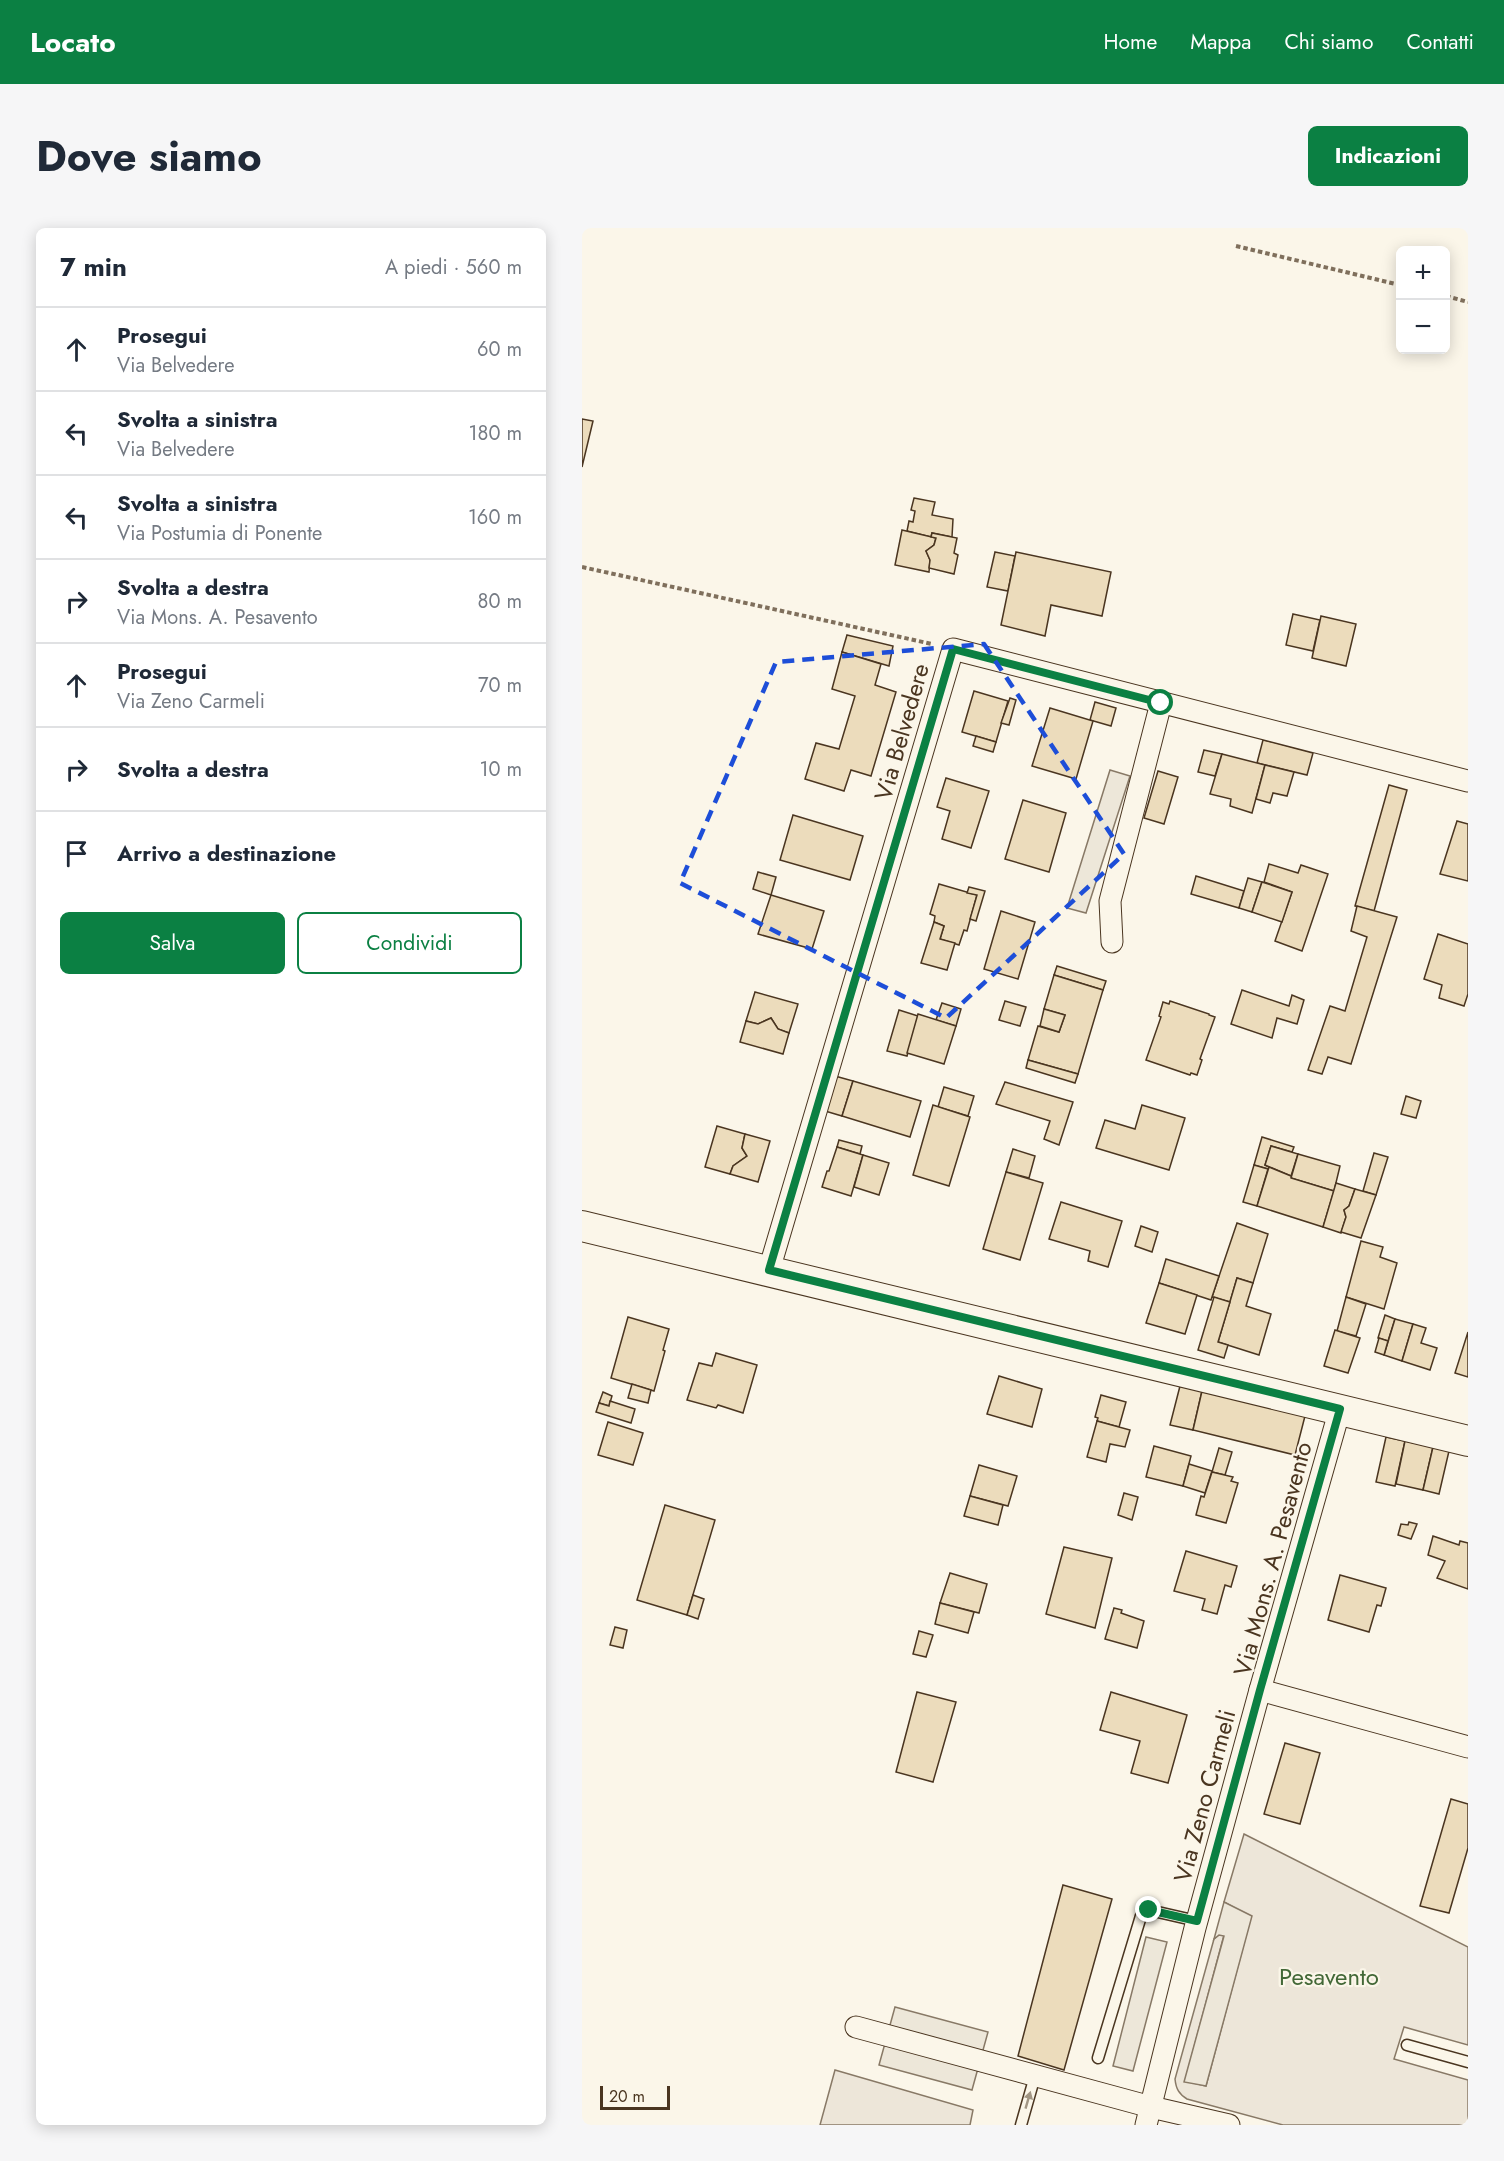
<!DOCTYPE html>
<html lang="it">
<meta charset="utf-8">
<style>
:root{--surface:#fff;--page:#f6f6f7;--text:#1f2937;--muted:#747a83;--line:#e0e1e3;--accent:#0b8043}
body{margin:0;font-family:Jost,sans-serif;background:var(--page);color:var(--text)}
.controls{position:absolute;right:18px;top:18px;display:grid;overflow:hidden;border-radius:9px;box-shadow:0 3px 15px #0003}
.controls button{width:54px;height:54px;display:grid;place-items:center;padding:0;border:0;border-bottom:2px solid var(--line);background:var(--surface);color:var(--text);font:30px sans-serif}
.scale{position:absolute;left:18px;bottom:15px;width:70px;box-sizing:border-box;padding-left:6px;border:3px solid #4a3520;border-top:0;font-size:16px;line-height:21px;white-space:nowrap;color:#4a3520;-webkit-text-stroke:4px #fbf6e9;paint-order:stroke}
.stop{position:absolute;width:18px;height:18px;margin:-14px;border:4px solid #0b8043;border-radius:50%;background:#fff}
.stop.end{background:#0b8043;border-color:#fff;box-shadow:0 2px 6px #0008}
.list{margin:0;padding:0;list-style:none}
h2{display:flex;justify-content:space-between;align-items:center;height:78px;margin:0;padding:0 24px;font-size:26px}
h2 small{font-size:20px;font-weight:400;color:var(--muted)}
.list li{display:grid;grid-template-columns:39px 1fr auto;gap:18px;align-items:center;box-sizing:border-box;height:84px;padding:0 24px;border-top:2px solid var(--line)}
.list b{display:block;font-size:22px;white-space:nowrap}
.list p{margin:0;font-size:20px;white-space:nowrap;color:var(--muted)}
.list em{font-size:20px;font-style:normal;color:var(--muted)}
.actions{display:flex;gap:12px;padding:18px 24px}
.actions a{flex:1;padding:14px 0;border:2px solid var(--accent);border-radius:9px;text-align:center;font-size:21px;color:var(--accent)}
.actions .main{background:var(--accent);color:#fff}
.icon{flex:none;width:33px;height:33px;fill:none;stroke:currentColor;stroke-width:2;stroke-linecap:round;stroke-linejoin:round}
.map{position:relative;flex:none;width:886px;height:1897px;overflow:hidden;border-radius:9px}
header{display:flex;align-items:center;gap:36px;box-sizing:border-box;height:84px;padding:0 30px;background:var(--accent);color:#fff}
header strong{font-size:28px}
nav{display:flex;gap:33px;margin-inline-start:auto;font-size:21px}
.intro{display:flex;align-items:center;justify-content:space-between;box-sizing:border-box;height:144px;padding:0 36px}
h1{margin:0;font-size:42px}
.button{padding:15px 27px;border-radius:9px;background:var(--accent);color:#fff;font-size:21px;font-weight:700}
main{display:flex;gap:36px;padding:0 36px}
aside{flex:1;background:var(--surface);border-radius:9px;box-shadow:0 3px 15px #0003}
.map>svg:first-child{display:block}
.green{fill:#ede6d9;stroke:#887966;stroke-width:1.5}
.parking{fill:#ede7d9;stroke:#887966;stroke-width:1.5}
.building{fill:#ecdcbc;stroke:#4a3520;stroke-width:1.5}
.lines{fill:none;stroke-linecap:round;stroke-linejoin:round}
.service-casing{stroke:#4a3520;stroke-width:13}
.minor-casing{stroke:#4a3520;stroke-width:23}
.secondary-casing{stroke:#4a3520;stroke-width:32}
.path{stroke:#7f6f5c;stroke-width:4;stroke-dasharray:4.5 3;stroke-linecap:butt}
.service{stroke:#fbf6e9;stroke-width:10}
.minor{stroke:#fbf6e9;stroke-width:21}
.secondary{stroke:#fbf6e9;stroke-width:30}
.oneway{fill:#a29684}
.route{stroke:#0b8043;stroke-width:8}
.marked{fill:none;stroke:#1d4ed8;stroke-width:4.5;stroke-dasharray:12 8;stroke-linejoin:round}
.labels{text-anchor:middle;stroke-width:4.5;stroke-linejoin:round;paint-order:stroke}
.street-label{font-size:24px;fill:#4a3520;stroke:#fbf6e9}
.park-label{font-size:24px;fill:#436837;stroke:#fbf6e9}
</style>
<header>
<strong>Locato</strong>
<nav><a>Home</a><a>Mappa</a><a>Chi siamo</a><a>Contatti</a></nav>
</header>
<div class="intro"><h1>Dove siamo</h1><a class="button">Indicazioni</a></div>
<main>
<aside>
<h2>7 min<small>A piedi · 560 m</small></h2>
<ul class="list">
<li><svg class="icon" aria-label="ahead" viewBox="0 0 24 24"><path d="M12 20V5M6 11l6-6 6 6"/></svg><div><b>Prosegui</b><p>Via Belvedere</p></div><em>60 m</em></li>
<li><svg class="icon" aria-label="left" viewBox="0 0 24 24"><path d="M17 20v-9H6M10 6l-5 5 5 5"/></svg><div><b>Svolta a sinistra</b><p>Via Belvedere</p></div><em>180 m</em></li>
<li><svg class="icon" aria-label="left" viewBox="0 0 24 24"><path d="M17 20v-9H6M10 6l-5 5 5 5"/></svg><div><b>Svolta a sinistra</b><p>Via Postumia di Ponente</p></div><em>160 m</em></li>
<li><svg class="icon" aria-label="right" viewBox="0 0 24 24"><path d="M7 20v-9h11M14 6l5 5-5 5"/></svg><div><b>Svolta a destra</b><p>Via Mons. A. Pesavento</p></div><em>80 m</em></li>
<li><svg class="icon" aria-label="ahead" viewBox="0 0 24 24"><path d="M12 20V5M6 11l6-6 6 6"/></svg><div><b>Prosegui</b><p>Via Zeno Carmeli</p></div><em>70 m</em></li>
<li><svg class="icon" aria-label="right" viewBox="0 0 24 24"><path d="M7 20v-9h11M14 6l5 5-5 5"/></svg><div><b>Svolta a destra</b></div><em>10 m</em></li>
<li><svg class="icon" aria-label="arrive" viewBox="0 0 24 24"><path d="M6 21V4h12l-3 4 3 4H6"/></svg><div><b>Arrivo a destinazione</b></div></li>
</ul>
<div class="actions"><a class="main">Salva</a><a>Condividi</a></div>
</aside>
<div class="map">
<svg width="886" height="1897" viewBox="0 0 886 1897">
<rect width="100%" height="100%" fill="#fbf6e9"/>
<g class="green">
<path d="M662 1606 886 1719V1817L822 1799 812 1831 886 1852V1897H701L605 1871C597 1866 594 1861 593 1851L632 1711 637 1707H642L603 1853 624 1858 669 1689 642 1674Z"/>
<polygon points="253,1842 391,1882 388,1897 238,1897"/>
</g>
<g class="parking">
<polygon points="528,542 548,548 504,685 485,680"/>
<polygon points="642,1674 670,1688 624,1858 602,1854 642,1708 637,1707 632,1711"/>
<polygon points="564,1709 585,1714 551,1843 531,1838"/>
<polygon points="313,1779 406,1804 390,1862 297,1837"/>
</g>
<g class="building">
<polygon points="0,191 11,193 0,239"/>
<polygon points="332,270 353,274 350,287 371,291 370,309 350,305 349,309 325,303 327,293 331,294 333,283 329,282"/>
<polygon points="320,302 354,310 352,317 344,323 348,332 347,344 313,337"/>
<polygon points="350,305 375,310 372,325 376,327 372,346 347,340 348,332 344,323 352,317 354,310 349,309"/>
<polygon points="413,324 433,328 426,363 405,359"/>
<polygon points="434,324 529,344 520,388 469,377 463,408 419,397"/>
<polygon points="711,386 738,392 731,423 704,417"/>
<polygon points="739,388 774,396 764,438 730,430"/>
<polygon points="265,407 311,418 307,438 260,424"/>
<polygon points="260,424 299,436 293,457 314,464 289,548 269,542 262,563 223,551 234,515 257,521 273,468 250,461"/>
<polygon points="392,463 426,473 414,514 380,504"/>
<polygon points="428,470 434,472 427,497 419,495"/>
<polygon points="513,474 534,480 529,498 508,492"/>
<polygon points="468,480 511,493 494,551 450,538"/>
<polygon points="394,508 414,514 411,524 391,518"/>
<polygon points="681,512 731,525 725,547 675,535"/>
<polygon points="622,522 640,526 633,548 616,544"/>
<polygon points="640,526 683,537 670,585 648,578 649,571 628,566"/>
<polygon points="683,537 712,544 705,568 691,565 688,575 674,571"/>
<polygon points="576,543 596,549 582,596 562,590"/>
<polygon points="364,550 407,563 389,620 360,611 368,583 355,579"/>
<polygon points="807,557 825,562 792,683 773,678"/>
<polygon points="441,572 484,585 467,644 423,631"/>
<polygon points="211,587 281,608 268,652 198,632"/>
<polygon points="875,593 886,596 886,653 858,646"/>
<polygon points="687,636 716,645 719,637 746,646 720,723 693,713 710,664 682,654"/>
<polygon points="176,644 194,649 189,667 171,661"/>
<polygon points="614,648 662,663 657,680 609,666"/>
<polygon points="666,650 680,654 670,684 657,680"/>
<polygon points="680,654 710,664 700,694 670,684"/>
<polygon points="357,656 395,667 385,703 382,702 377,717 358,711 362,698 352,694 353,688 348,686"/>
<polygon points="387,659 403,663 394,693 388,691 395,667 385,665"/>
<polygon points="189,667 242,683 230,721 176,706"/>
<polygon points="775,678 815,689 769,836 746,829 740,846 726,842 748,778 763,783 785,709 769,703"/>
<polygon points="419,683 453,694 436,751 402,741"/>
<polygon points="352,694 362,698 358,711 373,715 365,742 339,735"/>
<polygon points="856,706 886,716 886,766 882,778 857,770 860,757 842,751"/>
<polygon points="475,738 524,753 521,762 472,747"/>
<polygon points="472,747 521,762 496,846 446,832 456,798 477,804 483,787 462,781"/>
<polygon points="660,762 707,778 710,767 722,772 715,796 695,790 690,810 649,796"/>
<polygon points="173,764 216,776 207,805 196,801 189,790 176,796 164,793"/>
<polygon points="423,773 444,779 438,798 417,792"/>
<polygon points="588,773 627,786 627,787 633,789 618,831 620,832 615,847 609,845 608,847 564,832 579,789 577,788 581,774 587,776"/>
<polygon points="360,775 379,781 374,798 354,792"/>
<polygon points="462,781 483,787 477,804 458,798"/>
<polygon points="317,782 336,788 325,828 305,823"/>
<polygon points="336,786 374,798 362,836 325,825"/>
<polygon points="189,790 196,801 207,805 201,826 158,814 164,793 176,796"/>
<polygon points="446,832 496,846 493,855 444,840"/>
<polygon points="253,848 271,853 260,888 243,883"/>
<polygon points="271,853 339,873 328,909 260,888"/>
<polygon points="423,854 491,874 477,917 462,911 468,893 414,876"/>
<polygon points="362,859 392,868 386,888 356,879"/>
<polygon points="824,868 839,873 834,890 819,886"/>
<polygon points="351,877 388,889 367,958 331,947"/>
<polygon points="560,877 603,890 587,942 514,920 523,892 553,901"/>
<polygon points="135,898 163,906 160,920 165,928 151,938 148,946 123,939"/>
<polygon points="163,906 188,913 176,954 148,946 151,938 165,928 160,920"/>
<polygon points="680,909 712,919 710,924 689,918 683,937 687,939 686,941 672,937"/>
<polygon points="257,912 280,918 278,926 255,919"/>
<polygon points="689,918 716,926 709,948 683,937"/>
<polygon points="255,919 281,927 269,968 240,959 245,943 247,943"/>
<polygon points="431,921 453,928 447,950 424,944"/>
<polygon points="792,925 806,929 794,967 781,963"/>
<polygon points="716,926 758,938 752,963 709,950"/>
<polygon points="281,927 307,935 297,967 272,959"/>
<polygon points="672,937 686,941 675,978 661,974"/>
<polygon points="687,939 709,948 709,950 752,963 741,999 675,978"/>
<polygon points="424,944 461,955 438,1032 401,1021"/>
<polygon points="754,955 773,961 767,978 762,982 764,989 759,1005 741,999"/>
<polygon points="773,961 794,967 779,1010 759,1004 764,989 762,982 767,978"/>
<polygon points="479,974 540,993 526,1039 506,1033 508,1023 467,1011"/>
<polygon points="655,995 686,1006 671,1055 655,1050 648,1074 630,1069"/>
<polygon points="559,998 576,1004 570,1024 553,1018"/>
<polygon points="779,1013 801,1019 798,1029 815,1035 802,1081 764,1069"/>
<polygon points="584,1031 637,1048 629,1072 577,1055"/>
<polygon points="655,1050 671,1055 664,1078 689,1086 677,1127 636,1114"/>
<polygon points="577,1055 615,1067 603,1106 564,1095"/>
<polygon points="632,1069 648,1074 636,1114 646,1117 642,1130 616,1122"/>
<polygon points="764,1069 784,1076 774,1108 755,1103"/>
<polygon points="803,1087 813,1091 806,1113 796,1110"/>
<polygon points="46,1089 87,1101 81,1122 83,1123 72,1163 29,1150"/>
<polygon points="813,1091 831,1096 820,1133 802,1127"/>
<polygon points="831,1096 844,1100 839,1115 855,1120 848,1142 820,1133"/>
<polygon points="753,1102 778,1110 766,1145 742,1138"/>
<polygon points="886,1104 886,1149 873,1145"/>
<polygon points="797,1110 806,1113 802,1127 793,1124"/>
<polygon points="134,1125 175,1137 161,1185 136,1177 134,1180 105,1172 117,1135 130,1138"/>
<polygon points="417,1148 460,1161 450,1199 405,1186"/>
<polygon points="50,1156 69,1162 66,1175 46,1170"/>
<polygon points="598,1158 620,1163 611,1202 588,1197"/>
<polygon points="620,1163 723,1188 713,1227 611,1202"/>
<polygon points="21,1164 30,1168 27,1178 17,1175"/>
<polygon points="519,1167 544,1174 537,1199 515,1193 516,1190 513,1189"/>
<polygon points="28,1173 53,1181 49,1195 14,1184 17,1175 27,1178"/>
<polygon points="515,1193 548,1202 543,1219 528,1216 524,1234 505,1229"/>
<polygon points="26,1194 61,1205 51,1237 16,1227"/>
<polygon points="804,1209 823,1213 813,1258 794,1254"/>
<polygon points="823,1213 851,1219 841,1262 814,1256"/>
<polygon points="572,1218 609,1228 601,1258 564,1249"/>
<polygon points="851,1219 867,1223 857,1266 841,1262"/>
<polygon points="637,1220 650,1224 643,1247 630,1244"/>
<polygon points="607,1236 630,1243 623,1265 601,1258"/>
<polygon points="397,1237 435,1248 426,1278 388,1268"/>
<polygon points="630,1244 651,1249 649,1253 656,1255 644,1295 614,1287 619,1268 622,1269"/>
<polygon points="542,1265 556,1269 550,1292 536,1287"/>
<polygon points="388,1268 421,1277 416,1297 382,1288"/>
<polygon points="83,1277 133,1292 105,1387 55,1372"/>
<polygon points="827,1294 835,1296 829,1311 816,1307 819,1296 826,1297"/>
<polygon points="851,1308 877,1317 878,1313 886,1315 886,1361 855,1350 863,1333 846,1327"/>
<polygon points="482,1319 530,1330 513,1400 464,1386"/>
<polygon points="604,1323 655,1338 649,1359 643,1357 635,1386 620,1382 623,1371 592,1363"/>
<polygon points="368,1345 405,1356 397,1385 358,1375"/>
<polygon points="758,1347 804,1360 799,1378 795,1377 787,1404 746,1392"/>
<polygon points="111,1367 122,1371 116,1391 105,1387"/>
<polygon points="358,1375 392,1384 386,1405 353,1396"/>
<polygon points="532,1380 540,1382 539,1385 562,1393 555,1420 523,1411"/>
<polygon points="33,1399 45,1402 41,1420 28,1417"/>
<polygon points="337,1403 351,1407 344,1429 331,1426"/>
<polygon points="335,1464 374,1474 351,1554 314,1544"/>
<polygon points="529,1464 605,1487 586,1555 549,1545 558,1513 518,1502"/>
<polygon points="703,1515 738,1525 718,1596 682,1586"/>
<polygon points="869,1571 886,1576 886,1620 867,1685 838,1678"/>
<polygon points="481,1657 530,1671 482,1842 436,1828"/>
</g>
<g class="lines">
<g class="service-casing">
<g id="service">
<polyline points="825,1817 886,1834"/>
<polyline points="516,1830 559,1688 567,1682 615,1693"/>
<polyline points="439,1897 453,1848"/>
</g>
</g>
<g class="minor-casing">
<g id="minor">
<polyline points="530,714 528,673 579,475"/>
<polyline points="187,1042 371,421 886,553"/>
<polyline points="758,1181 678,1462 886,1519"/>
<polyline points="274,1799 569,1879 647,1897"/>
<polyline points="564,1897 613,1700 678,1462"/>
</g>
</g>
<g class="secondary-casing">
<polyline id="secondary" points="0,998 886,1213"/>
</g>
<g class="path">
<polyline points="654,18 818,57"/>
<polyline points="864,68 886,74"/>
<polyline points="0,339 350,416"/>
</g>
<use href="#service" class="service"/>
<use href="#minor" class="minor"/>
<use href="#secondary" class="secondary"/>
</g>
<defs><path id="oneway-solid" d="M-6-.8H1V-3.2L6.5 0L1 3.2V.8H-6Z" transform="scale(1.5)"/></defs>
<use class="oneway" href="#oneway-solid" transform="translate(446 1872) rotate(-74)"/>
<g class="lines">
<polyline class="route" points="567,1682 615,1693 678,1462 758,1181 187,1042 371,421 579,475"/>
</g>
<path class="marked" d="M402 416 542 626 364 790 98 655 194 434Z"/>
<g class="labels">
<g class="street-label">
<text transform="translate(320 504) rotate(-74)" y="8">Via Belvedere</text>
<text transform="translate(691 1331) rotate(-75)" y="8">Via Mons. A. Pesavento</text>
<text transform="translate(623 1568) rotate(-75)" y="8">Via Zeno Carmeli</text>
</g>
<g class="park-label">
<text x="747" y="1757">Pesavento</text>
</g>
</g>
</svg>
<div class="controls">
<button>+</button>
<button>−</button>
</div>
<div class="scale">20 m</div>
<div class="stop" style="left:579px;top:475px"></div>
<div class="stop end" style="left:567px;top:1682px"></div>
</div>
</main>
